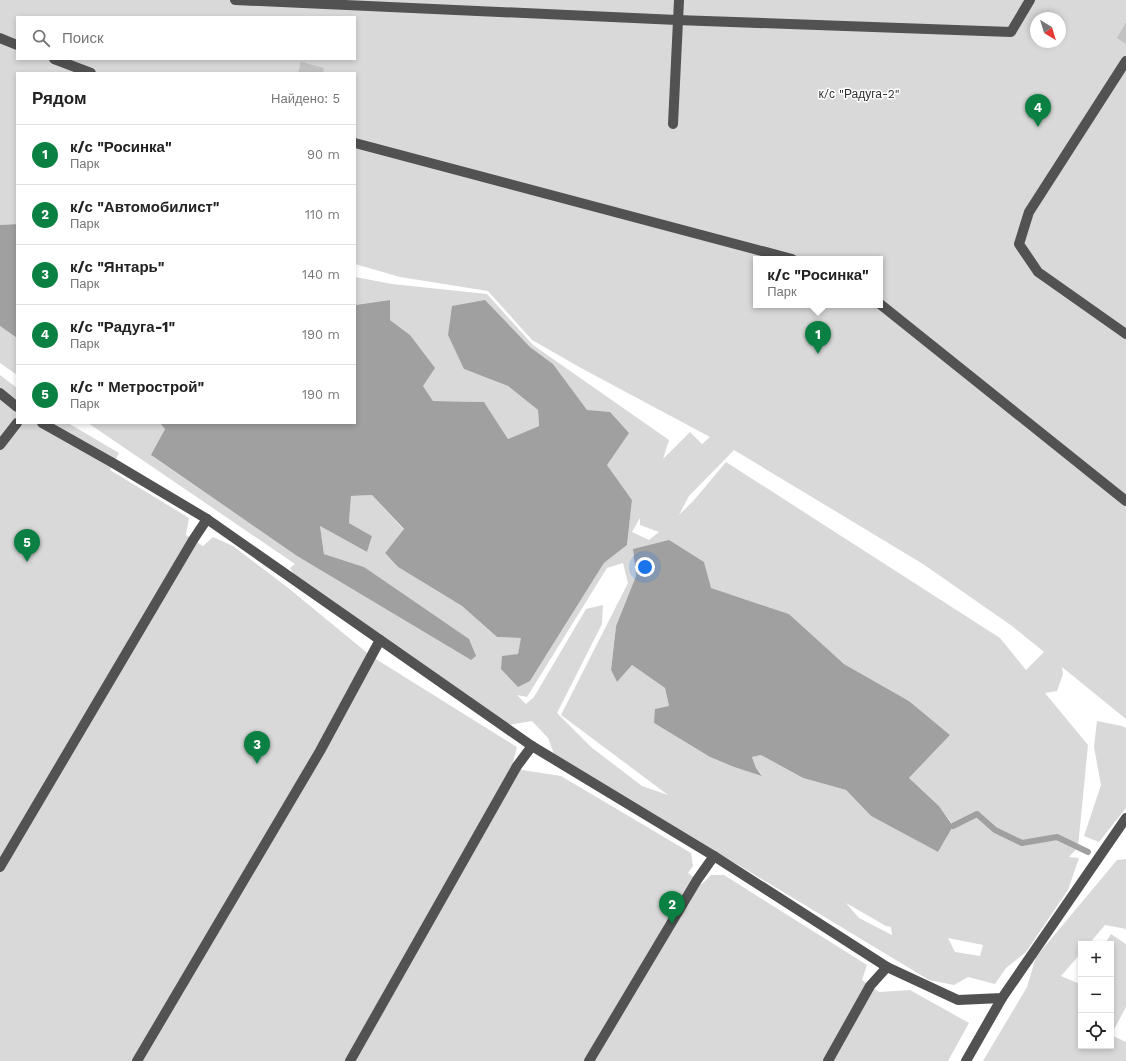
<!DOCTYPE html>
<html lang="ru">
<meta charset="utf-8">
<style>
:root{--surface:#fff;--page:#f6f6f6;--text:#222;--muted:#767676;--line:#e0e0e0;--accent:#0b8043}
body{margin:0;font-family:"Work Sans",sans-serif;background:var(--page);color:var(--text)}
.controls{position:absolute;right:12px;bottom:12px;display:grid;overflow:hidden;border-radius:0px;box-shadow:0 2px 6px #0003}
.controls button{width:36px;height:36px;display:grid;place-items:center;padding:0;border:0;border-bottom:1px solid var(--line);background:var(--surface);color:var(--text);font:20px sans-serif}
.compass{position:absolute;left:1030px;top:12px;width:36px;height:36px;border-radius:50%;background:var(--surface);box-shadow:0 2px 6px #0003;rotate:142deg}
.you{position:absolute;left:645px;top:567px;width:14px;height:14px;margin:-10px;border:3px solid #fff;border-radius:50%;background:#1a73e8;box-shadow:0 0 0 6px #1a73e833}
.badge{display:grid;place-items:center;width:26px;height:26px;border-radius:50%;background:var(--accent);color:#fff;font-size:13px;font-weight:700}
.pin{position:absolute;translate:-50% -33px;filter:drop-shadow(0 1px 2px #0008)}
.pin::after{content:'';position:absolute;top:21px;width:14px;height:12px;background:inherit;clip-path:polygon(0 0,100% 0,50% 100%)}
.popup{position:absolute;left:753px;top:256px;width:130px;height:52px;box-sizing:border-box;display:grid;place-content:center;border-radius:0px;background:var(--surface);filter:drop-shadow(0 1px 3px #0005);font-size:13px;white-space:nowrap;color:var(--muted)}
.popup b{font-size:15px;color:var(--text)}
.popup::after{content:'';position:absolute;left:50%;top:100%;margin-left:-8px;border:8px solid transparent;border-top-color:var(--surface)}
.list{margin:0;padding:0;list-style:none}
h2{display:flex;justify-content:space-between;align-items:center;height:52px;margin:0;padding:0 16px;font-size:17px}
h2 small{font-size:13px;font-weight:400;color:var(--muted)}
.list li{display:grid;grid-template-columns:26px 1fr auto;gap:12px;align-items:center;box-sizing:border-box;height:60px;padding:0 16px;border-top:1px solid var(--line)}
.list b{display:block;font-size:15px;white-space:nowrap}
.list p{margin:0;font-size:13px;white-space:nowrap;color:var(--muted)}
.list em{font-size:13px;font-style:normal;color:var(--muted)}
.icon{flex:none;width:22px;height:22px;fill:none;stroke:currentColor;stroke-width:2;stroke-linecap:round;stroke-linejoin:round}
.map{position:relative;flex:none;width:1126px;height:1061px;overflow:hidden}
.search{position:absolute;background:var(--surface);box-shadow:0 2px 6px #0003;left:16px;top:16px;width:340px;height:44px;display:flex;align-items:center;gap:10px;box-sizing:border-box;padding:0 14px;border-radius:0px;color:var(--muted);font-size:15px}
.panel{position:absolute;background:var(--surface);box-shadow:0 2px 6px #0003;left:16px;top:72px;width:340px;height:352px;border-radius:0px}
.map>svg:first-child{display:block}
.green{fill:#d9d9d9;fill-rule:evenodd}
.water{fill:#a0a0a0}
.lines{fill:none;stroke-linecap:round;stroke-linejoin:round}
.stream{stroke:#a0a0a0;stroke-width:6}
.building{fill:#c2c2c2}
.minor{stroke:#525252;stroke-width:10}
.labels{text-anchor:middle;stroke-width:3;stroke-linejoin:round;paint-order:stroke}
.park-label{font-size:12px;fill:#303030;stroke:#fff}
</style>
<div class="map">
<svg width="1126" height="1061" viewBox="0 0 1126 1061">
<rect width="100%" height="100%" fill="#fff"/>
<g class="green">
<path d="M0 0H1126V719L1062 667 1063 674 1057 691 1045 693 1088 745 1078 847 1069 857 1079 858 1068 890 1026 952 1006 968 995 984 968 977 954 985 929 980 554 754 548 738 532 721 509 725 383 636 297 578 290 568 295 564 88 423H160L165 429 152 456 297 556 471 660 364 567 324 554 320 526 367 552 372 536 349 523 351 496 372 495 404 530 385 553 398 567 462 606 497 637 522 638 518 654 530 681 604 563 627 545 632 500 607 465 610 412 587 411 553 364 530 347 484 300 464 369 508 386 538 410 539 426 508 439 484 402 433 401 423 386 410 335 390 320V300L355 305V277L392 284 487 294 533 345 669 440 663 459 690 432 702 444 710 437 581 368 532 340 488 291 400 277 355 264V73H17V224L0 225ZM17 17H355V59H17ZM1036 18H1060V42H1036ZM756 259H880V305H756ZM734 450 923 564 1012 626 1044 652 1026 670 1000 638 726 462 695 499 679 515 689 496ZM640 518V525L659 532 649 540 632 532ZM633 549 704 562 710 588 789 614 844 664 909 701 950 735 909 778 939 806 953 825 938 852 871 816 846 790 803 778 761 755 752 757 756 768 762 775 734 767 710 757 654 723 669 706 665 688 632 665 617 682 611 670 616 626 636 576ZM623 563 628 583 561 715 668 795 642 786 591 747 557 713 602 624 603 605 586 609 534 697 526 704 517 695 527 697 607 568ZM846 903 886 926 891 927 892 935 859 918ZM948 938 983 945 980 956 955 952Z"/>
<polygon points="0,326 17,338 17,375 0,363"/>
<polygon points="0,375 17,388 17,423 68,423 119,453 110,470 189,518 186,535 203,546 213,537 233,546 287,587 371,656 517,747 513,762 522,770 561,776 691,853 693,866 688,873 702,884 711,875 724,875 867,965 862,980 879,992 910,990 969,1023 948,1061 0,1061"/>
<polygon points="1097,721 1122,726 1126,728 1126,808 1099,842 1084,836 1101,785 1094,747"/>
<polygon points="1126,859 1126,929 1105,925 1089,944 1081,944 1081,953 1061,976 1080,984 1081,982 1081,1046 1111,1046 1111,944 1105,944 1111,934 1126,944 1126,1007 1111,1035 1126,1042 1126,1061 983,1061 1027,987 1036,957 1117,860"/>
</g>
<g class="water">
<polygon points="17,224 17,338 0,326 0,225"/>
<polygon points="390,300 390,320 410,335 435,368 423,386 433,401 484,402 508,439 539,426 538,410 508,386 464,369 448,335 452,306 485,300 530,347 553,364 587,410 610,412 629,433 607,465 632,500 627,545 604,563 530,681 518,687 501,669 502,656 518,654 521,638 497,637 462,606 398,567 385,553 404,529 372,495 351,496 349,523 372,536 367,552 320,526 324,554 364,567 469,639 476,656 471,660 297,556 151,455 165,429 160,423 355,423 355,305"/>
<polygon points="669,540 704,562 711,588 789,614 844,664 909,701 950,735 909,778 939,806 953,826 938,852 871,816 846,790 803,778 761,755 752,757 756,768 762,776 734,767 710,757 654,723 655,709 669,706 665,688 632,665 617,682 611,670 616,626 636,576 633,549"/>
</g>
<g class="lines">
<polyline class="stream" points="953,826 977,814 995,830 1022,843 1057,837 1088,852"/>
</g>
<g class="building">
<polygon points="1126,22 1126,44 1117,38"/>
<polygon points="301,62 324,68 323,73 298,73"/>
</g>
<g class="lines">
<g class="minor">
<polyline points="235,0 677,20 1011,32 1030,0"/>
<polyline points="0,38 17,45"/>
<polyline points="54,59 91,73"/>
<polyline points="1126,61 1029,212 1019,244 1038,272 1126,334"/>
<polyline points="673,124 679,0"/>
<polyline points="355,143 792,259"/>
<polyline points="880,304 1126,501"/>
<polyline points="0,393 17,407"/>
<polyline points="42,423 113,463 207,519 532,746 714,856 887,967 958,1000 1002,998 1126,818"/>
<polyline points="0,445 17,423"/>
<polyline points="0,867 193,540 207,519"/>
<polyline points="137,1061 320,751 380,640"/>
<polyline points="350,1061 517,766 532,746"/>
<polyline points="589,1061 697,880 714,856"/>
<polyline points="828,1061 870,986 887,967"/>
<polyline points="966,1061 1002,998"/>
</g>
</g>
<g class="labels">
<g class="park-label">
<text x="859" y="98">к/с "Радуга-2"</text>
</g>
</g>
</svg>
<div class="controls">
<button>+</button>
<button>−</button>
<button><svg class="icon" aria-label="locate" viewBox="0 0 24 24"><circle cx="12" cy="12" r="6"/><path d="M12 2v4M12 18v4M2 12h4M18 12h4"/></svg></button>
</div>
<svg class="compass" viewBox="-18 -18 36 36"><path d="M0-13l5 13h-10z" fill="#e53935"/><path d="M0 13l5-13h-10z" fill="#767676"/></svg>
<div class="you"></div>
<div class="pin badge" style="left:818px;top:354px">1</div>
<div class="popup"><b>к/с &quot;Росинка&quot;</b>Парк</div>
<div class="pin badge" style="left:672px;top:924px">2</div>
<div class="pin badge" style="left:257px;top:764px">3</div>
<div class="pin badge" style="left:1038px;top:127px">4</div>
<div class="pin badge" style="left:27px;top:562px">5</div>
<div class="search"><svg class="icon" aria-label="search" viewBox="0 0 24 24"><circle cx="10" cy="10" r="6"/><path d="M15 15l6 6"/></svg>Поиск</div>
<section class="panel">
<h2>Рядом<small>Найдено: 5</small></h2>
<ul class="list">
<li><span class="badge">1</span><div><b>к/с &quot;Росинка&quot;</b><p>Парк</p></div><em>90 m</em></li>
<li><span class="badge">2</span><div><b>к/с &quot;Автомобилист&quot;</b><p>Парк</p></div><em>110 m</em></li>
<li><span class="badge">3</span><div><b>к/с &quot;Янтарь&quot;</b><p>Парк</p></div><em>140 m</em></li>
<li><span class="badge">4</span><div><b>к/с &quot;Радуга-1&quot;</b><p>Парк</p></div><em>190 m</em></li>
<li><span class="badge">5</span><div><b>к/с &quot; Метрострой&quot;</b><p>Парк</p></div><em>190 m</em></li>
</ul>
</section>
</div>
